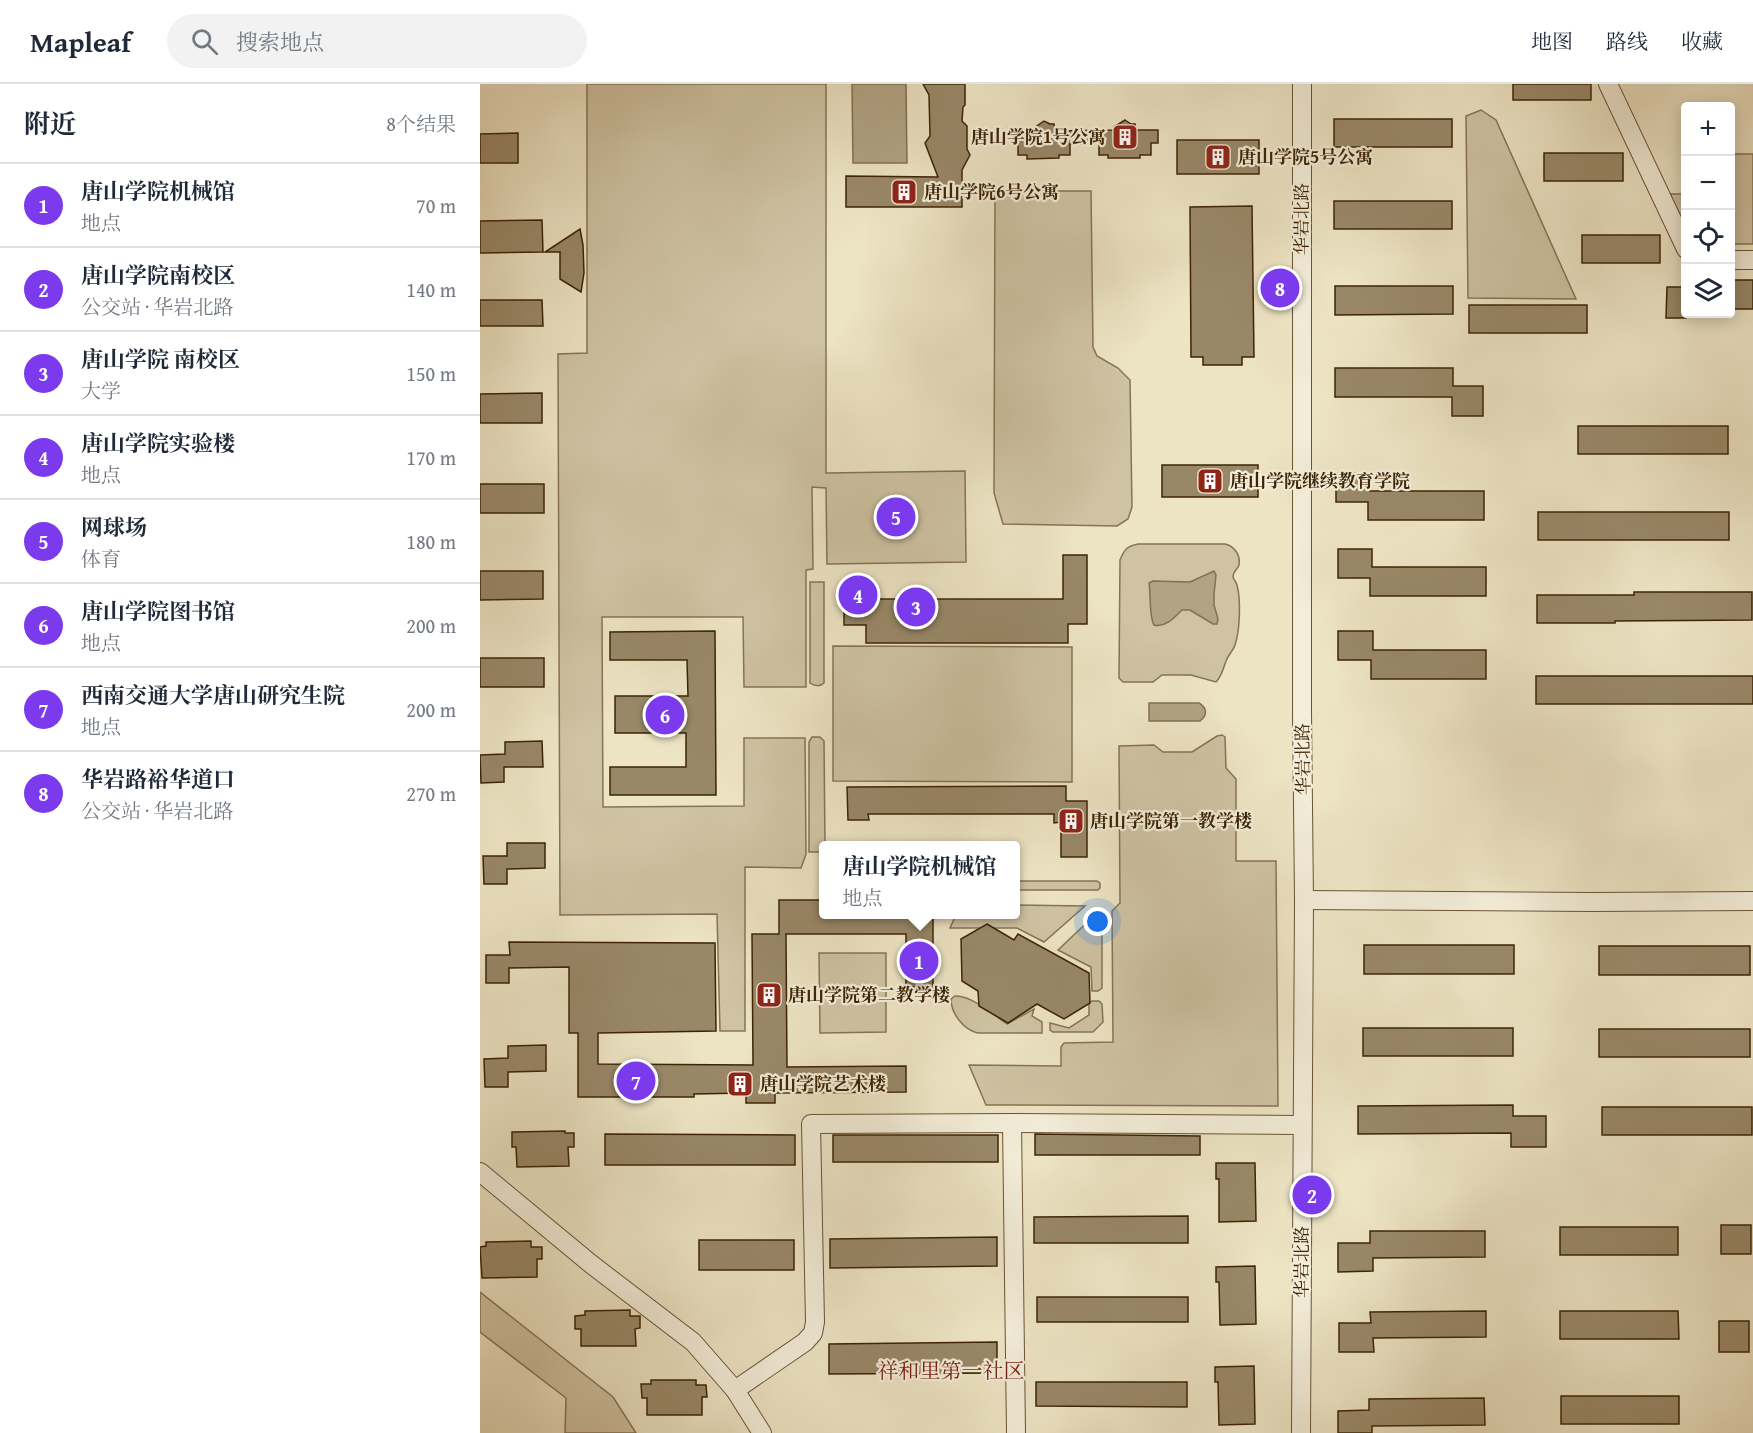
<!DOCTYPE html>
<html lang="zh">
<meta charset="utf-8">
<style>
:root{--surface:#fff;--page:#f2f2f3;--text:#1f2937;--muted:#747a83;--line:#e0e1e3;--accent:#7c3aed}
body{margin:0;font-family:"Gentium Book Plus","Noto Serif SC",serif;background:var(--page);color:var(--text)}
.controls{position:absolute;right:18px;top:18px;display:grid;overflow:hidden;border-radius:6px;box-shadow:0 3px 15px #0003}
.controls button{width:54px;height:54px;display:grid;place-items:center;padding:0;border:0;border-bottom:2px solid var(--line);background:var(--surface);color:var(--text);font:30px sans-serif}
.you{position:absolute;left:618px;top:838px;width:21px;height:21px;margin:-15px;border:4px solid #fff;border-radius:50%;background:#1a73e8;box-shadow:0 0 0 9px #1a73e833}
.badge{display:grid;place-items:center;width:39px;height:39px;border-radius:50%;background:var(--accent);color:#fff;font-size:20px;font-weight:700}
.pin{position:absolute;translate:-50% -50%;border:3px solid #fff;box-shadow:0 2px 6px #0006}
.popup{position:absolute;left:339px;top:757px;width:201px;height:78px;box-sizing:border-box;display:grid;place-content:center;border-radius:6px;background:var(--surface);filter:drop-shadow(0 2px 4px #0005);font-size:20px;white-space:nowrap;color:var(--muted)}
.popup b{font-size:22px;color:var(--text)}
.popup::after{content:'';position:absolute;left:50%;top:100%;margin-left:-12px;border:12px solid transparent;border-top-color:var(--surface)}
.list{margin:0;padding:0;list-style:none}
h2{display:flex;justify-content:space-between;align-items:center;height:78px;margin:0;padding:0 24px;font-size:26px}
h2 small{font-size:20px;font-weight:400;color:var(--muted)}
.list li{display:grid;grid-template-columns:39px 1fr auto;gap:18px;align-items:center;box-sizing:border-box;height:84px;padding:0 24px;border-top:2px solid var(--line)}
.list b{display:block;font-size:22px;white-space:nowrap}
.list p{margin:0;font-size:20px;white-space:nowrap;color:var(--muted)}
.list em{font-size:20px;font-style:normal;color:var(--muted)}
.icon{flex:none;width:33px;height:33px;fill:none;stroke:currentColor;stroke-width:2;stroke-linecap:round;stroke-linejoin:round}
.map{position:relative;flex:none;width:1273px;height:1349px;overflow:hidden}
header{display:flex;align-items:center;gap:36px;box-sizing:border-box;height:84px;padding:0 30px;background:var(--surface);border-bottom:2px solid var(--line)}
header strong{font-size:28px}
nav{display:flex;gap:33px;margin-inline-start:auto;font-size:21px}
.search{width:420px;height:54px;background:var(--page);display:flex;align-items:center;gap:15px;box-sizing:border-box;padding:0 21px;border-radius:33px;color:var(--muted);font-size:22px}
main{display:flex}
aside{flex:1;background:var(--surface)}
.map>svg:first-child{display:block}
.green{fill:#cfc3a3;stroke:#867454;stroke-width:1.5}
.water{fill:#b1a383;stroke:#837050;stroke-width:1.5}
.building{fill:#998868;stroke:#3d2404;stroke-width:1.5}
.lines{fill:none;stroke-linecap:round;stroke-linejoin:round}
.minor-casing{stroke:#695434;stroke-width:20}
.minor{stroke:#f3edd9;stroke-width:18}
.labels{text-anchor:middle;stroke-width:4.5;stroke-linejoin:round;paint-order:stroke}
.poi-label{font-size:18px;font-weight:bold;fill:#3d2404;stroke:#f3edd9;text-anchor:start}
.street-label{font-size:18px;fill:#3d2404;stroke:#f3edd9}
.quarter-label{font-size:21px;fill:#7a1f14;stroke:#f3edd9}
</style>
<header>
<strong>Mapleaf</strong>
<div class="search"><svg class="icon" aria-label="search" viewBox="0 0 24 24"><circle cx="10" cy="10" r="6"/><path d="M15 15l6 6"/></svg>搜索地点</div>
<nav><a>地图</a><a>路线</a><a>收藏</a></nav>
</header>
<main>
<aside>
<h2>附近<small>8个结果</small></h2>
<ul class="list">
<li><span class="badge">1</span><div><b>唐山学院机械馆</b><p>地点</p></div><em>70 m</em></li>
<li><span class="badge">2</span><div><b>唐山学院南校区</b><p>公交站 · 华岩北路</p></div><em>140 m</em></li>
<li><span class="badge">3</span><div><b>唐山学院 南校区</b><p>大学</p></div><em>150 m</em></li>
<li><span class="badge">4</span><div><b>唐山学院实验楼</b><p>地点</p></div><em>170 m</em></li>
<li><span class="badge">5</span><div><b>网球场</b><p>体育</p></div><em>180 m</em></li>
<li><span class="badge">6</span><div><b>唐山学院图书馆</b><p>地点</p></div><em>200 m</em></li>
<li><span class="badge">7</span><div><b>西南交通大学唐山研究生院</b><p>地点</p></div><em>200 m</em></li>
<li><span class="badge">8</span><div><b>华岩路裕华道口</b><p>公交站 · 华岩北路</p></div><em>270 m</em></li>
</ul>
</aside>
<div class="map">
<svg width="1273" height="1349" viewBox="0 0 1273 1349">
<rect width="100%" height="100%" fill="#ede4c4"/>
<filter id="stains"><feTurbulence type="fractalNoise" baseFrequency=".00333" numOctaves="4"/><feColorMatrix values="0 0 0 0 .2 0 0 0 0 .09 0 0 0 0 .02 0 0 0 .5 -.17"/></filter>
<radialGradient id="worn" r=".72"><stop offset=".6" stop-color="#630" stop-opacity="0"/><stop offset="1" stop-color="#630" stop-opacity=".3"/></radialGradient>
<g class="green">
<polygon points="107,0 346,0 346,389 485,387 486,478 347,480 346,404 332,403 333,485 326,486 326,603 264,603 263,533 122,533 123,723 264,722 264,654 325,654 326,770 321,784 265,783 265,947 240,947 237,830 80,831 78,270 107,269"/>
<polygon points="1001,26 1016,36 1096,215 988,214 986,32"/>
<polygon points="1205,70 1205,145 1190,110 1205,110"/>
<rect x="1251" y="70" width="22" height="90"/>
<polygon points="515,107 611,107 613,263 617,272 638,284 650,296 652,423 648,435 637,442 523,440 514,409"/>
<path d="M658 460H745C754 462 761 471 759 481 758 485 753 487 753 493 754 496 756 498 757 501 761 516 760 546 755 561 753 567 748 571 746 577 743 585 742 592 736 598L711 591H682L673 598H643L639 594 640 476C644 466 647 462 658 460Z"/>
<path d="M330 498H344V599C340 603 334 602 330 599Z"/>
<polygon points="353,562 592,563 592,698 353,697"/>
<polygon points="742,651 745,653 746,684 756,695 756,777 796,777 798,1022 506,1021 489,981 581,982 581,963 584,959 633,958 632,827 640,819 639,662 674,661 683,668 712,668 737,652"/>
<polygon points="332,653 340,653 344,657 345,761 343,762 343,768 329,768 329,658"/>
<polygon points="535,797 617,797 620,799 620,804 618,806 535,806"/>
<polygon points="535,821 605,822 564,858 537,844 470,844 476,831 535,830"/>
<polygon points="619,829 622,832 622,904 618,907 612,907 611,883 578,866 616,830"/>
<polygon points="339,869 406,869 406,948 340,949"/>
<path d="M475 912C491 911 514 931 527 940L554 925 552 932 562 938V949H498C484 946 471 930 471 915Z"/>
<polygon points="612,917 619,917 622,920 623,938 613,948 573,948 570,946 570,939 589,944 609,931 609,919"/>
<polygon points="0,1208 133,1313 156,1349 85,1349 86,1314 0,1248"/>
</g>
<g class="water">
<polygon points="372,0 426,0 427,79 373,79"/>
<path d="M734 487 736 491 734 510V521L738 535 737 540H733L710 526H702C694 534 685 544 674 541 669 533 671 511 669 499L673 497 710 498Z"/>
<path d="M669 619H719C727 624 728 631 720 637H669Z"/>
</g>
<g class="building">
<polygon points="443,0 485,0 485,21 483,23 482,37 487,42 487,65 490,71 482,86 482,123 366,123 366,92 458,93 445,59 450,52 449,11"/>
<rect x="1033" y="0" width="78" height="16"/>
<rect x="854" y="35" width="118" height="28"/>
<polygon points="645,36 651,40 655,40 656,46 678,46 678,59 671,59 671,71 660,71 660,74 628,74 628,71 619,71 619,59 590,60 590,71 579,71 579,74 547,75 547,71 538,71 538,47 554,47 554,44 564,37 570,40 574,40 575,47 634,46 634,43"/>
<polygon points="38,49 38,79 0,79 0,50"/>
<rect x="697" y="56" width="82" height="34"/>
<rect x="1064" y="69" width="79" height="28"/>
<rect x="854" y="117" width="118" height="28"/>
<polygon points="772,122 774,273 762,273 762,281 723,281 723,273 711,273 710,123"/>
<polygon points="62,136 63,168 0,169 0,137"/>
<polygon points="100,145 103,161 104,189 101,208 80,195 80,168 65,168"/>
<rect x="1102" y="151" width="78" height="28"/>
<rect x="1251" y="196" width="22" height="29"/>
<polygon points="855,202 973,202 973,230 855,231"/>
<polygon points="1187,203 1206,203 1206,234 1186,234"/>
<polygon points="0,216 62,216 63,242 0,242"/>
<rect x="989" y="221" width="118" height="28"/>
<polygon points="855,284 973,284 973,302 1003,302 1003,332 972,332 972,313 855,313"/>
<polygon points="62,309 62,339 0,339 0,310"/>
<rect x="1098" y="342" width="150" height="28"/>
<rect x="682" y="381" width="96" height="32"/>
<polygon points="856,389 890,389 890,407 1004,407 1004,436 888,436 888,418 856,418"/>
<rect x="0" y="400" width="64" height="29"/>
<rect x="1058" y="428" width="191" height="28"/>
<polygon points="858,465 892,465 892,483 1006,483 1006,512 890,512 890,494 858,494"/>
<polygon points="583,471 607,471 607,540 588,540 588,559 386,559 386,541 364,541 364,508 391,508 391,515 583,515"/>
<polygon points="0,487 63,487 63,515 0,516"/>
<polygon points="1154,508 1272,508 1272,536 1135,537 1135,539 1057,539 1057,511 1154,511"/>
<polygon points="235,547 236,711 130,711 130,683 206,683 206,649 135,649 135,612 208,612 207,576 130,576 130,548"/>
<polygon points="858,547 893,547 893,566 1006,566 1006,595 891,595 891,576 858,576"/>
<rect x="0" y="574" width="64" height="29"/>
<rect x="1056" y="592" width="217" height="28"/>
<polygon points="62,657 63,683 24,683 24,698 1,699 0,671 25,670 25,658"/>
<polygon points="586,702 586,717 607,717 607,773 581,773 581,738 574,739 574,730 388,730 389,736 368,736 367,703"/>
<polygon points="27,759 65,759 65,784 27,785 27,800 4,800 3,772 27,772"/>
<polygon points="299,816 343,816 343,831 453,831 453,903 426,903 426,850 306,850 307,983 426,982 426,1008 295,1009 295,1019 266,1019 266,1009 214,1010 214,1013 98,1013 98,949 89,949 89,883 29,884 29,899 6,899 6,871 30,871 29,858 235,859 236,947 118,949 118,980 273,981 272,850 299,850"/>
<polygon points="507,840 534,856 538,850 609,889 610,919 584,935 557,920 528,939 499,922 498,907 482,897 481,855"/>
<rect x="884" y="861" width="150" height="29"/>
<rect x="1119" y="862" width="151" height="29"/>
<rect x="883" y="944" width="150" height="28"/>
<rect x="1119" y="945" width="151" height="28"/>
<polygon points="66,961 66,987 28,988 28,1003 5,1003 4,975 28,974 28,962"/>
<polygon points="1033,1021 1033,1032 1066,1032 1066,1063 1031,1063 1031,1049 878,1050 878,1022"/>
<rect x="1122" y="1023" width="150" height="28"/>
<polygon points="85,1047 85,1049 94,1049 94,1063 88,1063 89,1082 37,1083 36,1063 32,1063 32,1048"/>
<polygon points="125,1050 315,1051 315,1081 125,1081"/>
<polygon points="555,1050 720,1052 720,1071 555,1071"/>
<rect x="353" y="1051" width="165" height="27"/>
<polygon points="736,1079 775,1079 776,1137 739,1138 739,1095 736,1095"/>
<polygon points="708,1132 708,1159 554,1159 554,1133"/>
<rect x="1241" y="1141" width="30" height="29"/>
<rect x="1080" y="1143" width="118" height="28"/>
<polygon points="890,1147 1005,1147 1005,1173 893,1174 893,1187 858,1188 858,1159 890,1159"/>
<polygon points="517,1153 517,1182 350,1184 350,1155"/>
<rect x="219" y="1156" width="95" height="30"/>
<polygon points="51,1157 51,1163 62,1163 62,1175 57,1175 57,1193 2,1194 0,1163 6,1162 6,1158"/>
<polygon points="775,1182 776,1240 740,1241 739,1198 736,1198 736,1183"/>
<rect x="557" y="1213" width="151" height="25"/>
<polygon points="150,1226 150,1232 160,1232 160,1244 155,1245 156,1262 101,1262 101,1245 95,1245 95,1232 105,1231 105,1227"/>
<polygon points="1006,1227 1006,1253 893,1254 894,1268 859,1268 859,1239 891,1239 890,1228"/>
<polygon points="1080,1227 1198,1227 1199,1255 1080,1255"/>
<rect x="1239" y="1237" width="30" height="31"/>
<polygon points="517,1258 517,1289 349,1290 349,1260"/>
<polygon points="774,1282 775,1340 739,1341 738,1298 735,1298 735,1283"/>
<polygon points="171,1296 216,1296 216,1301 226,1301 227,1313 222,1313 222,1331 167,1331 167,1314 162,1314 161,1300 171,1300"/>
<polygon points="556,1298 707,1298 707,1323 556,1322"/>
<rect x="1081" y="1312" width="118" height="28"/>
<polygon points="1004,1314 1005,1341 892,1342 892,1349 858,1349 858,1327 889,1326 889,1315"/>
</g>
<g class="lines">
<g class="minor-casing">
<g id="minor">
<polyline points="1128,0 1206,165"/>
<polyline points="1250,176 1273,176"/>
<polyline points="824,816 1112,818 1273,817"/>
<polyline points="532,1039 536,1349"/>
<polyline points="0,1088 111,1180 213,1258 255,1306 282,1349"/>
<polyline points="255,1306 325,1258 333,1249 335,1238 331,1040 532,1039 822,1041"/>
<polyline points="821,1349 824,816 822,628 822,0"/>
</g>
</g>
<use href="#minor" class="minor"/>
</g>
<defs>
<g id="building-square" transform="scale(1.35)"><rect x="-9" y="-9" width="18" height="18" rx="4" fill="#8f2418" stroke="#f3edd9"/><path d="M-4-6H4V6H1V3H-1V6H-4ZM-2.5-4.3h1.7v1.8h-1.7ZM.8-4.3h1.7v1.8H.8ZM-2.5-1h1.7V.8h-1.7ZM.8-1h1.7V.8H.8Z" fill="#fff"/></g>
</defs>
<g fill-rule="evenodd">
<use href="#building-square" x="645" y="53"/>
<use href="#building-square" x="738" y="73"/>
<use href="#building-square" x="424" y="108"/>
<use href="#building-square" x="730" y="397"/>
<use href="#building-square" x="591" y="737"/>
<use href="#building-square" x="289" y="911"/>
<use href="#building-square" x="260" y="1000"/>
</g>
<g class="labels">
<g class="poi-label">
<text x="626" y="59" text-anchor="end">唐山学院1号公寓</text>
<text x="758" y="79">唐山学院5号公寓</text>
<text x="444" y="114">唐山学院6号公寓</text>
<text x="750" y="403">唐山学院继续教育学院</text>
<text x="610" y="743">唐山学院第一教学楼</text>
<text x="308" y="917">唐山学院第二教学楼</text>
<text x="280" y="1006">唐山学院艺术楼</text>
</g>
<g class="street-label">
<text transform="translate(822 135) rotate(-90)" y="6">华岩北路</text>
<text transform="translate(823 675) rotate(-91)" y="6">华岩北路</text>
<text transform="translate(822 1178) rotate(-90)" y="6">华岩北路</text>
</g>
<g class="quarter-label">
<text x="471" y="1294">祥和里第一社区</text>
</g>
</g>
<rect width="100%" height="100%" filter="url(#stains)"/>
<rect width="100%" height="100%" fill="url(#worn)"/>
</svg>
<div class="controls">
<button>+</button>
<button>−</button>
<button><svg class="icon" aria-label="locate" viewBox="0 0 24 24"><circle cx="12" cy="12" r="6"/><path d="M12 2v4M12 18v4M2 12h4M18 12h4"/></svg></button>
<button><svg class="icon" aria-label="layers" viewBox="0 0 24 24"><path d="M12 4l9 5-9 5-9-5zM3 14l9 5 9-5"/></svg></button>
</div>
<div class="you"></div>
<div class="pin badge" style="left:439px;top:877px">1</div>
<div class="popup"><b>唐山学院机械馆</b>地点</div>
<div class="pin badge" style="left:832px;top:1111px">2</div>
<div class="pin badge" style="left:436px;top:523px">3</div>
<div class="pin badge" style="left:378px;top:511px">4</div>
<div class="pin badge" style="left:416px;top:433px">5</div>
<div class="pin badge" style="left:185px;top:631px">6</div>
<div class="pin badge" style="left:156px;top:997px">7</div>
<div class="pin badge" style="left:800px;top:204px">8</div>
</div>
</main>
